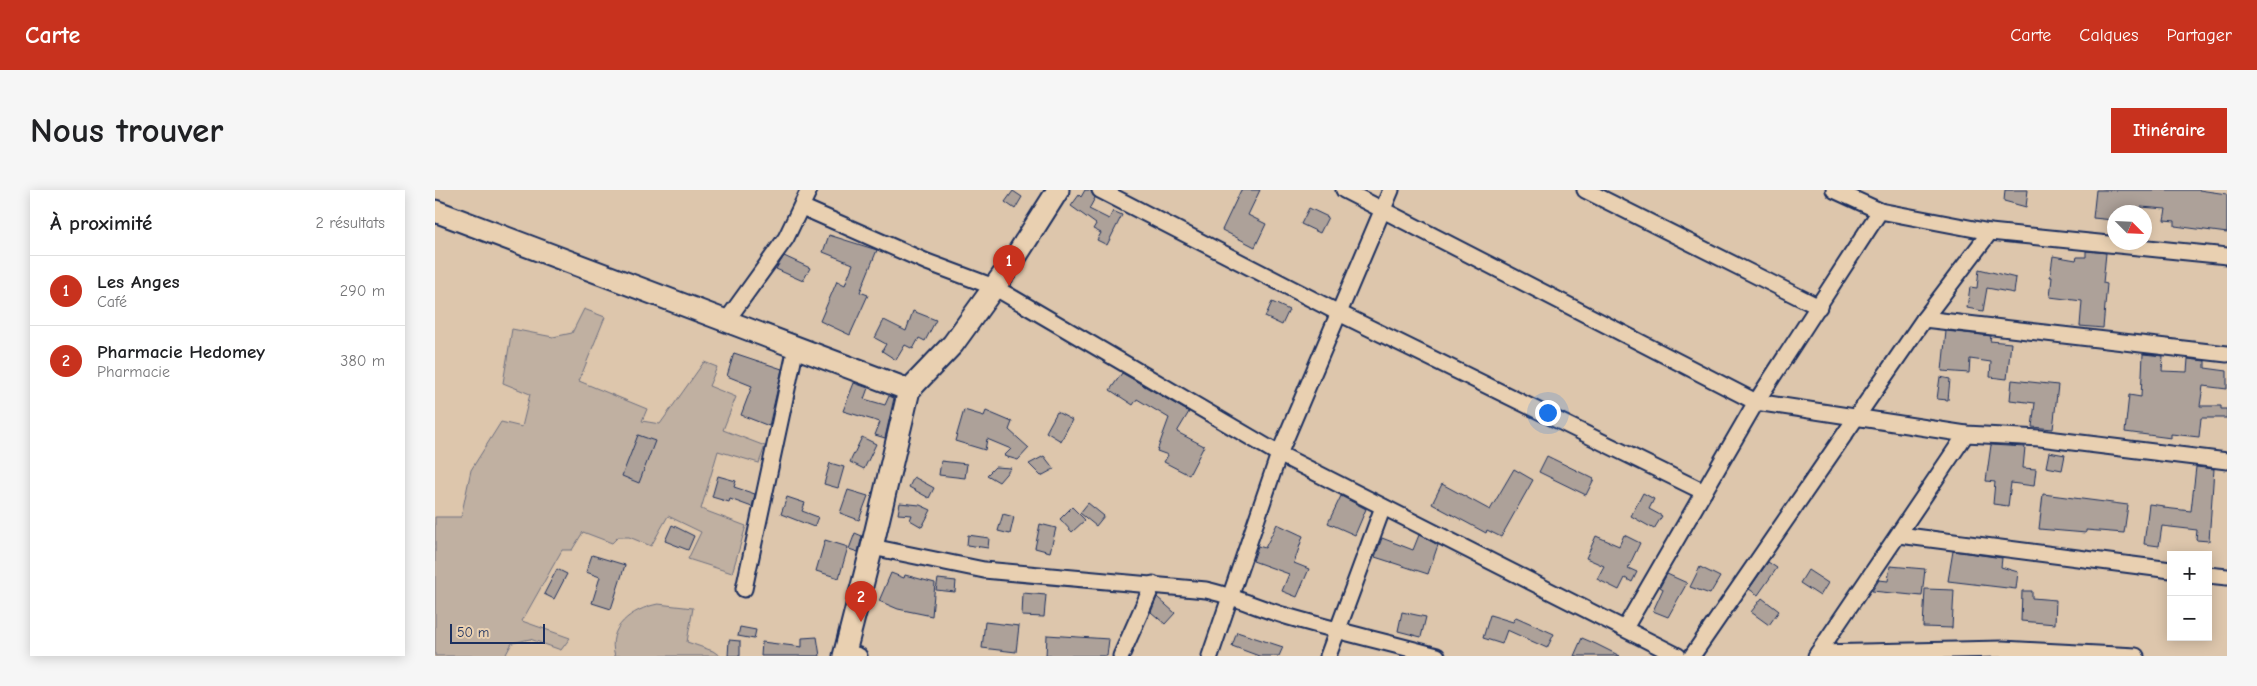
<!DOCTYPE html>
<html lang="fr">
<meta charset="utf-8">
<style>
:root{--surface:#fff;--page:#f6f6f6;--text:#202124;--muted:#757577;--line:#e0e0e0;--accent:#c8321e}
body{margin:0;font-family:"Comic Neue",sans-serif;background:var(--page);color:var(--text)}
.controls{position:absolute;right:15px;bottom:15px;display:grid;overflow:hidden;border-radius:0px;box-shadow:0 2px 12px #0003}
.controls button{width:45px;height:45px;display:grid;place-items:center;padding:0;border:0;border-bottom:1px solid var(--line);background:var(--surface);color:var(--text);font:25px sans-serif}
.compass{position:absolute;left:1672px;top:15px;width:45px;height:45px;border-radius:50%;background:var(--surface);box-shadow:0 2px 12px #0003;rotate:114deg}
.scale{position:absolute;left:15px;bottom:12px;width:95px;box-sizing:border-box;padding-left:5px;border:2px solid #1b2f5e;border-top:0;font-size:14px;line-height:18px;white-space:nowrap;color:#1b2f5e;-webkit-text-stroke:4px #e9d0b1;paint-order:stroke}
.you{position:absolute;left:1112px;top:222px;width:18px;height:18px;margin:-12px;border:4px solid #fff;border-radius:50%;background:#1a73e8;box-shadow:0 0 0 8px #1a73e833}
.badge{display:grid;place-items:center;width:32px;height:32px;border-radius:50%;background:var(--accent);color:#fff;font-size:16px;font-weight:700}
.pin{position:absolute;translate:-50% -41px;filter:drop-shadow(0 1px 2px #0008)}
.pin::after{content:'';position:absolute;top:26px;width:18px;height:15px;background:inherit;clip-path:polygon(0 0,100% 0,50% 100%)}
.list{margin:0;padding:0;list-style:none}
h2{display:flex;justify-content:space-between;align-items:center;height:65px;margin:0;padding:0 20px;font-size:21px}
h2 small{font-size:16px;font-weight:400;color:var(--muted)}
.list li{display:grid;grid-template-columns:32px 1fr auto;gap:15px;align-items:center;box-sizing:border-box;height:70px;padding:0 20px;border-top:1px solid var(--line)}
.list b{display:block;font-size:19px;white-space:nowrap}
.list p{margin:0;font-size:16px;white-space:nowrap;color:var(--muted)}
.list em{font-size:16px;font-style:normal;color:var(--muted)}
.map{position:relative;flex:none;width:1792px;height:466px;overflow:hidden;border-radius:0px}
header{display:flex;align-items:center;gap:30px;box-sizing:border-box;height:70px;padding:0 25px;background:var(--accent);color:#fff}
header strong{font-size:24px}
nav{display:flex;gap:28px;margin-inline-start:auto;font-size:18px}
.intro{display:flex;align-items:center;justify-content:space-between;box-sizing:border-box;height:120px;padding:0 30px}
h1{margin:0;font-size:35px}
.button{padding:12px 22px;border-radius:0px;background:var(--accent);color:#fff;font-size:18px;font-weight:700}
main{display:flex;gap:30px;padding:0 30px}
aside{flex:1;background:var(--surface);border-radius:0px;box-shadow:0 2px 12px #0003}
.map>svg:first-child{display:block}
.green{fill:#c0b0a1;stroke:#6e7080}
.building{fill:#ada199;stroke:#1b2f5e}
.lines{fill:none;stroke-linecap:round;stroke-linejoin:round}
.street-casing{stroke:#1b2f5e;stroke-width:19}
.secondary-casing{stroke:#1b2f5e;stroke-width:25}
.street{stroke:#e9d0b1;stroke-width:15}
.secondary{stroke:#e9d0b1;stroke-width:21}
</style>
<header>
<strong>Carte</strong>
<nav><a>Carte</a><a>Calques</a><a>Partager</a></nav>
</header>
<div class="intro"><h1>Nous trouver</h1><a class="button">Itinéraire</a></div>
<main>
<aside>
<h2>À proximité<small>2 résultats</small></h2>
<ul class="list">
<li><span class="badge">1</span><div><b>Les Anges</b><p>Café</p></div><em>290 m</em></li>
<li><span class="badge">2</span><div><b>Pharmacie Hedomey</b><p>Pharmacie</p></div><em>380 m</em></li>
</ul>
</aside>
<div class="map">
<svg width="1792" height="466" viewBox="0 0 1792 466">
<rect width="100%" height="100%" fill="#ddc6ac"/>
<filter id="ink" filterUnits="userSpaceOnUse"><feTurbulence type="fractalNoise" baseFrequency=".02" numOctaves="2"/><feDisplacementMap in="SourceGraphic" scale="10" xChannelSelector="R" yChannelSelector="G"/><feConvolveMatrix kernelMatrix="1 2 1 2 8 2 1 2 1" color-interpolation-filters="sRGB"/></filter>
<g filter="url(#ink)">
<g class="green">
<polygon points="149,119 170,127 144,191 212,219 207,231 225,234 269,172 282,177 274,196 301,207 288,240 330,256 324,273 283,261 266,319 311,336 297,383 253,369 266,342 233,326 216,356 194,347 183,347 177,353 148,342 137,360 127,360 87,431 135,448 126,460 95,449 77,453 70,466 0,466 0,327 26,327 36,280 66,232 87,237 95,204 68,193 77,139 118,147 137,143"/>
<path d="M223 414 258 418 252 452 278 461 285 466H180C171 437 197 419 223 414Z"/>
</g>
<g class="building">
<polygon points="650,0 656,0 660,8 654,19 674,29 678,21 687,25 672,55 662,50 666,43 658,39 661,34 636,16 644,5 646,7"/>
<polygon points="806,0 825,0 813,25 831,34 820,57 787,40"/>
<polygon points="1570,0 1593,0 1591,17 1569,11"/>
<polygon points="1661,0 1764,0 1792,4 1792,43 1740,36 1740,31 1729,30 1731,19 1706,17 1705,22 1679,22 1678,30 1658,28"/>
<polygon points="578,1 587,7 580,19 570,12"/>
<polygon points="874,18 893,27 885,43 866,34"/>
<polygon points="394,45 442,60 425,102 433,105 415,145 385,131 402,91 410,95 418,74 388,62"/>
<polygon points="1651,61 1671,63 1668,93 1672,94 1668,138 1645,136 1647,111 1615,107 1617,87 1615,87 1618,66 1641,70 1642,67 1651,67"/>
<polygon points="349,66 375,78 368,91 341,79"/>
<polygon points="1544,79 1581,88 1579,103 1552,98 1548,121 1532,118 1535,97 1542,98"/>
<polygon points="837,112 854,120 847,135 830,127"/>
<polygon points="478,121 501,130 490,151 484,148 478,159 470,155 461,170 447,161 451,154 440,148 449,130 471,141"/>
<polygon points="1511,141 1556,146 1555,151 1576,153 1572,189 1555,187 1556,172 1535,169 1534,183 1507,181"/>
<polygon points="299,163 347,179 334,236 306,225 317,196 292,186"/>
<polygon points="1708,164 1728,166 1727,181 1752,182 1753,169 1770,171 1770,178 1792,181 1792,199 1768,196 1765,216 1786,216 1786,219 1792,219 1792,228 1766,228 1764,247 1736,244 1736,248 1690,242 1694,205 1706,207"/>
<polygon points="687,183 754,222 742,242 769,256 754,285 729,272 733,265 722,261 734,228 702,209 698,215 675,200"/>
<polygon points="1505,187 1515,189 1513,210 1502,209"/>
<polygon points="1577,190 1623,195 1618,239 1597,237 1600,213 1575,210"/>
<polygon points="419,193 433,198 429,209 450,215 454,206 459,208 450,248 440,245 445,232 408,221"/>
<polygon points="529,220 549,226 551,221 577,232 574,240 594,258 583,270 569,266 576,259 552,249 550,260 520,251"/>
<polygon points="622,222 637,230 626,251 611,242"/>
<polygon points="203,245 220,251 204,293 187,286"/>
<polygon points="427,247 441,254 429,279 415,272"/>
<polygon points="1556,255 1590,257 1588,278 1601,279 1599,296 1576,293 1573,316 1558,314 1560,292 1551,291"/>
<polygon points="1614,262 1630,265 1627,280 1611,277"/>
<polygon points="609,266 619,279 606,286 594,274"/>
<polygon points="1112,266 1159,289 1151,305 1104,282"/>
<polygon points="506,271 532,274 530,288 504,285"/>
<polygon points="395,273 409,277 403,298 389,294"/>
<polygon points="560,277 576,278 564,292 552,285"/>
<polygon points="1761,277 1779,279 1774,351 1761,350 1762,340 1727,336 1724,356 1709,354 1714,314 1729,316 1729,318 1756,321"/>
<polygon points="1079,279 1098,290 1066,347 1052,340 1051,343 997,314 1007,294 1055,320"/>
<polygon points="283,286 301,291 299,297 320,304 317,317 295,309 294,312 277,307"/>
<polygon points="479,287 499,298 494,308 474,297"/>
<polygon points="413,300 433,306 424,330 405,323"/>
<polygon points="1208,303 1219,309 1214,319 1227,326 1219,339 1196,326"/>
<polygon points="1608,304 1693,315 1689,343 1651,340 1651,343 1604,339"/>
<polygon points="906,306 931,319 920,345 893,333"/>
<polygon points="352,307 370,313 367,321 383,327 379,337 346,324"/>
<polygon points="465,313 485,315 496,320 487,337 475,330 477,325 463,324"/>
<polygon points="653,313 669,326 661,336 645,323"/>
<polygon points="637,317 650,330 637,342 625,329"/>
<polygon points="568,324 579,327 575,344 563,341"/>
<polygon points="605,334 621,338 615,362 600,358"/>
<polygon points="842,334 868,346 859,373 874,379 862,407 847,401 854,384 818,371 823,356 830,358"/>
<polygon points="237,335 259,346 253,360 230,351"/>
<polygon points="420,343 427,346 423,362 414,359"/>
<polygon points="533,345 554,348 553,358 532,355"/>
<polygon points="984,345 1003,355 993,384 940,367 947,348 978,360"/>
<polygon points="1189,345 1205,353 1193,378 1202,382 1197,392 1190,388 1184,400 1162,389 1169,376 1151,368 1161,346 1184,356"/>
<polygon points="390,350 413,357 404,388 381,381"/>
<polygon points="1518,361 1567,368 1566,377 1583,382 1581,399 1513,391"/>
<polygon points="157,365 190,375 176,419 157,413 165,387 151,382"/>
<polygon points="1333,372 1342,378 1323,405 1314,399"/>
<polygon points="1455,376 1490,379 1487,406 1437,401 1444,390 1453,391"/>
<polygon points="1265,377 1285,387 1275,404 1255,397"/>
<polygon points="122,379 132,384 119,409 109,404"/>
<polygon points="1373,380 1393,393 1385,406 1365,393"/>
<polygon points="456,383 469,388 470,385 500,393 497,426 463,419 444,411"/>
<polygon points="1232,384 1252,393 1233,427 1218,421 1228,399 1225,397"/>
<polygon points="503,389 521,391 520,402 501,400"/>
<polygon points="1490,399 1519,400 1517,438 1488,437"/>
<polygon points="1587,401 1597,401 1597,408 1621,410 1620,434 1586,431"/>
<polygon points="588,403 611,405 609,427 587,426"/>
<polygon points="722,407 740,423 730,434 716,422"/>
<polygon points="1327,408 1344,421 1334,435 1316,422"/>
<polygon points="967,422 991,427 986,447 963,441"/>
<polygon points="1055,425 1078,432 1081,427 1119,444 1112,458 1072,440 1067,454 1048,448"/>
<polygon points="550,432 584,436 581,462 547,458"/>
<polygon points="305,437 321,440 319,449 303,446"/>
<polygon points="802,442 848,457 844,466 824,466 797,456"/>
<polygon points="612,445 674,449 672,466 611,466"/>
<polygon points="382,447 385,466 326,466 327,452 367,457 367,448"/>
<polygon points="1147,448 1161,454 1185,466 1139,466"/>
<polygon points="294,450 305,451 305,466 293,466"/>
</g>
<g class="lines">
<g class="street-casing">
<g id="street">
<polyline points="665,0 902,122 1269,302"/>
<polyline points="909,0 1321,212 1531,244 1605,248 1792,271"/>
<polyline points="1150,0 1384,117"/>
<polyline points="1399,0 1445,21 1555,42 1792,66"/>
<polyline points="367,17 492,72 559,97 844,264 956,0"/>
<polyline points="1489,129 1792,164"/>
<polyline points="292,130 351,48 374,0"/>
<polyline points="1464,345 1736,380"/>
<path d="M437 357 549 380 771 400C799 406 823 418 851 426 901 441 952 452 1002 466"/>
<polyline points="1773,385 1792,387"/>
<polyline points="309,399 361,157"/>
<polyline points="1190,438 1321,212 1445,21"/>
<polyline points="409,461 424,466"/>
<polyline points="1383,463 1567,459 1701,466"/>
<polyline points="686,466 718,394"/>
<polyline points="775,466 844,264 1243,466"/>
<polyline points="893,466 948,317"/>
<polyline points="1257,466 1489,129 1555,42"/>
<polyline points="1381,466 1531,244"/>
</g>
</g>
<g class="secondary-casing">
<g id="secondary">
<polyline points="0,21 474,200"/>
<polyline points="409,466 437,357 474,200 518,154 578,71 623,0"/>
</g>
</g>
<use href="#street" class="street"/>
<use href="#secondary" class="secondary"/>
</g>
</g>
</svg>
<div class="controls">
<button>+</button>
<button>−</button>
</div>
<svg class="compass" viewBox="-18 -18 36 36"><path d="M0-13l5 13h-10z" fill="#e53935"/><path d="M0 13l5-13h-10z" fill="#757577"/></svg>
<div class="scale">50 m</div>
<div class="you"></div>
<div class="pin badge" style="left:574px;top:96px">1</div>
<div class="pin badge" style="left:426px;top:432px">2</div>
</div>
</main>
